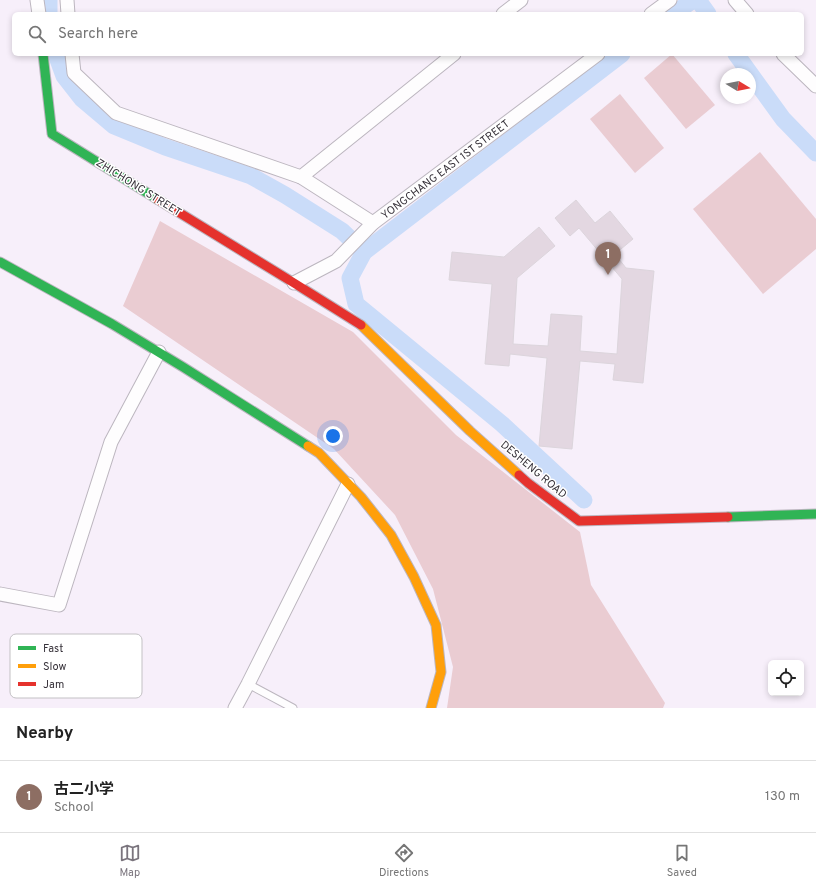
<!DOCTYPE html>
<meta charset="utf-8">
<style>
:root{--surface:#fff;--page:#f2f2f2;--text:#222;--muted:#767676;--line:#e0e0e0;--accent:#7a747d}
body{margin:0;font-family:Overpass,"Noto Sans SC",sans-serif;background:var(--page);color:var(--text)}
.controls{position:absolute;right:12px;bottom:12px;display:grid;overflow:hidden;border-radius:6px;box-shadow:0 2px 6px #0003}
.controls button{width:36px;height:36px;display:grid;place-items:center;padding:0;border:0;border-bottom:1px solid var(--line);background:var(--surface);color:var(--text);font:20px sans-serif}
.compass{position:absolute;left:720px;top:68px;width:36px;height:36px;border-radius:50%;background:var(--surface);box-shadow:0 2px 6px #0003;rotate:100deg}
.you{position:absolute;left:333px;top:436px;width:14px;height:14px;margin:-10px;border:3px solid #fff;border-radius:50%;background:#1a73e8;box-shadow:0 0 0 6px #1a73e833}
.badge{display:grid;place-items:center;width:26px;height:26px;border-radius:50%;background:var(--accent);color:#fff;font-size:13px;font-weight:700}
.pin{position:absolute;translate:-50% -33px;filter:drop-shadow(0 1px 2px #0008)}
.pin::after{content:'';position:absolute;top:21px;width:14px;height:12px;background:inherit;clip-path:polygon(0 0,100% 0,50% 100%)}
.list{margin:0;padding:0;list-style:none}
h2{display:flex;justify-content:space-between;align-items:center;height:52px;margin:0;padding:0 16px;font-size:17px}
h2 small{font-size:13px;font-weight:400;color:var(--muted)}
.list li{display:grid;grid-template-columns:26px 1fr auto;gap:12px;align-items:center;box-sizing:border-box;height:72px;padding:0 16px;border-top:1px solid var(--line)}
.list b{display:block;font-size:15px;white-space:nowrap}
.list p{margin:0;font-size:13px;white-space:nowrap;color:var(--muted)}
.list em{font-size:13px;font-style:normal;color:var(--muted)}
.icon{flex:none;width:22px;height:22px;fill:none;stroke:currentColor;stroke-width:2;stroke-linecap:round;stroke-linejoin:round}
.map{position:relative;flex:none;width:816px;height:708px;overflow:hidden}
.search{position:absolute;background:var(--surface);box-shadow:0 2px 6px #0003;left:12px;right:12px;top:12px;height:44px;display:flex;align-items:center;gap:10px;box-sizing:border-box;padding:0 14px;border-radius:6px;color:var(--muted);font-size:15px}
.sheet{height:124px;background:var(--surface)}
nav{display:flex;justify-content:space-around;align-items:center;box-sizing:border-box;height:56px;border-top:1px solid var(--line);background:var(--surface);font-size:11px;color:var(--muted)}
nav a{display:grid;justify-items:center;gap:2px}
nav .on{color:var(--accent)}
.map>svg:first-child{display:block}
.green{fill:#eaccd2}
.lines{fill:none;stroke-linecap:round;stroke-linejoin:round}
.canal{stroke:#cadcf9;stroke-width:17}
.building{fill:#e3d7e1;stroke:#dcd5dc}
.lane-casing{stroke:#bcb6bf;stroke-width:9}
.street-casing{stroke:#bcb6bf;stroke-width:15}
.fast-casing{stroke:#bcb6bf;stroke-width:11}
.slow-casing{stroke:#bcb6bf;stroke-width:11}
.jam-casing{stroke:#bcb6bf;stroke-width:11}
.lane{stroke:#fefdfe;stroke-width:7}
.street{stroke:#fefdfe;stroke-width:13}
.fast{stroke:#30b455;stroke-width:9}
.slow{stroke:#ff9f0a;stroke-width:9}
.jam{stroke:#e5322d;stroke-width:9}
.labels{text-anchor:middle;stroke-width:3;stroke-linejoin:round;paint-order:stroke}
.street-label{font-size:11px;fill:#363139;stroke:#fff}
.key{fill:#fff;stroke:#c3c1c4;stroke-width:1}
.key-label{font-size:11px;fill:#363139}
</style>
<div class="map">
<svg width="816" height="708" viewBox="0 0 816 708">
<rect width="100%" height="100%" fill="#f7effa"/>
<g class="green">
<polygon points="672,54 715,105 686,129 644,78"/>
<polygon points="620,94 664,148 635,173 590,119"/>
<polygon points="760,152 816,219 816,249 763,294 693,209"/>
<polygon points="160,221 353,332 456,435 580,532 591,585 665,703 663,708 447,708 453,667 433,589 395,515 334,449 123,306"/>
</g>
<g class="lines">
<g class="canal">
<polyline points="49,0 49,14"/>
<polyline points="698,0 708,14"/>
<polyline points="674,14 693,0"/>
<polyline points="56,54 64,76 82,99 114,126 165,147 251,176 285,195 342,231 364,252"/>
<polyline points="736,54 783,119 816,153"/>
<polyline points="584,500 502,424 356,304 350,278 364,252 622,54"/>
</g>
</g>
<polygon class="building" points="576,200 595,223 610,211 633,239 615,254 626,268 654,271 643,383 613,380 615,364 580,361 572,449 539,446 547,358 510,354 509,366 485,364 492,284 449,280 452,252 504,257 539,227 555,246 517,278 513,344 548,346 551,314 582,316 580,351 617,354 622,279 579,228 570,236 555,218"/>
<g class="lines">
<g class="lane-casing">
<polyline id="lane" points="248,684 293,708"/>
</g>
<g class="street-casing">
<g id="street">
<polyline points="37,0 39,14"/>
<polyline points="67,0 68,14"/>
<polyline points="735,0 747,14"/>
<polyline points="503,14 521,0"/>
<polyline points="651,14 670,0"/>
<polyline points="72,54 74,73 116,113 301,177 373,223"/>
<polyline points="783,54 816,86"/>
<polyline points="301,177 454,54"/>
<polyline points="294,283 336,261 373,223 598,54"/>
<polyline points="0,594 59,605 111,442 159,352"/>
<polyline points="235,708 248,684 348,484"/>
</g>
</g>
<g class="fast-casing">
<g id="fast">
<polyline points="43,54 52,134 157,199"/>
<polyline points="0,262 112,324 183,367 308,446"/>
<polyline points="728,517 816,514"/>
</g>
</g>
<g class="slow-casing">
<g id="slow">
<polyline points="361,325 470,431 519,475"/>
<polyline points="308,446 319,453 361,497 391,535 414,577 436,625 441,672 431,708"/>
</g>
</g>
<g class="jam-casing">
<g id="jam">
<polyline points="157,199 294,283 361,325"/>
<polyline points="519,475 528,483 579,521 728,517"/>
</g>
</g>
<use href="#lane" class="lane"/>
<use href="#street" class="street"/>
<use href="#fast" class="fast"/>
<use href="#slow" class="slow"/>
<use href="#jam" class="jam"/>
</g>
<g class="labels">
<g class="street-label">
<text transform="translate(445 169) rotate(-37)" y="4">YONGCHANG EAST 1ST STREET</text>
<text transform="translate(139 187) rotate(32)" y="4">ZHICHONG STREET</text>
<text transform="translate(534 469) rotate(40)" y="4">DESHENG ROAD</text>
</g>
</g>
<rect x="10" y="634" width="132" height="64" rx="6" class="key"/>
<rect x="18" y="646" width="18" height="4" fill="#30b455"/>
<rect x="18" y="664" width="18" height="4" fill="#ff9f0a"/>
<rect x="18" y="682" width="18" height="4" fill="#e5322d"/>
<g class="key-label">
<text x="43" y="652">Fast</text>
<text x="43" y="670">Slow</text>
<text x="43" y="688">Jam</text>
</g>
</svg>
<div class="controls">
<button><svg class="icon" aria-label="locate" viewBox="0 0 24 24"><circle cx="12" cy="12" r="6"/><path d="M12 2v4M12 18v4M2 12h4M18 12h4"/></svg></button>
</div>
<svg class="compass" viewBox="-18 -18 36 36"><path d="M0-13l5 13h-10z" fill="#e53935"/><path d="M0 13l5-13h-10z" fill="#767676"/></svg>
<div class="you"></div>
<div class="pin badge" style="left:608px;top:275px;background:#8d6e63">1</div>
<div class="search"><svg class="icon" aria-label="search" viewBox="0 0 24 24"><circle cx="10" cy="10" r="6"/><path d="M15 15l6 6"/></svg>Search here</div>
</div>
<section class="sheet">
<h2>Nearby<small></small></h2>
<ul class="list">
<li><span class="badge" style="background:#8d6e63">1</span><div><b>古二小学</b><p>School</p></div><em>130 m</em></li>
</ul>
</section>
<nav>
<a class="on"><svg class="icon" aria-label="map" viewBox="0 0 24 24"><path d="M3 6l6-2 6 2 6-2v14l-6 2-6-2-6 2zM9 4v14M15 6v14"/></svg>Map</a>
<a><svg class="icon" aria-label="directions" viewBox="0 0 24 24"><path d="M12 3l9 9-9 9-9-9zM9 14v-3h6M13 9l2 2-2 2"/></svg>Directions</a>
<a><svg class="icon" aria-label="saved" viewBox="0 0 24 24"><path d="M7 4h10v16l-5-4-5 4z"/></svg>Saved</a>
</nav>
